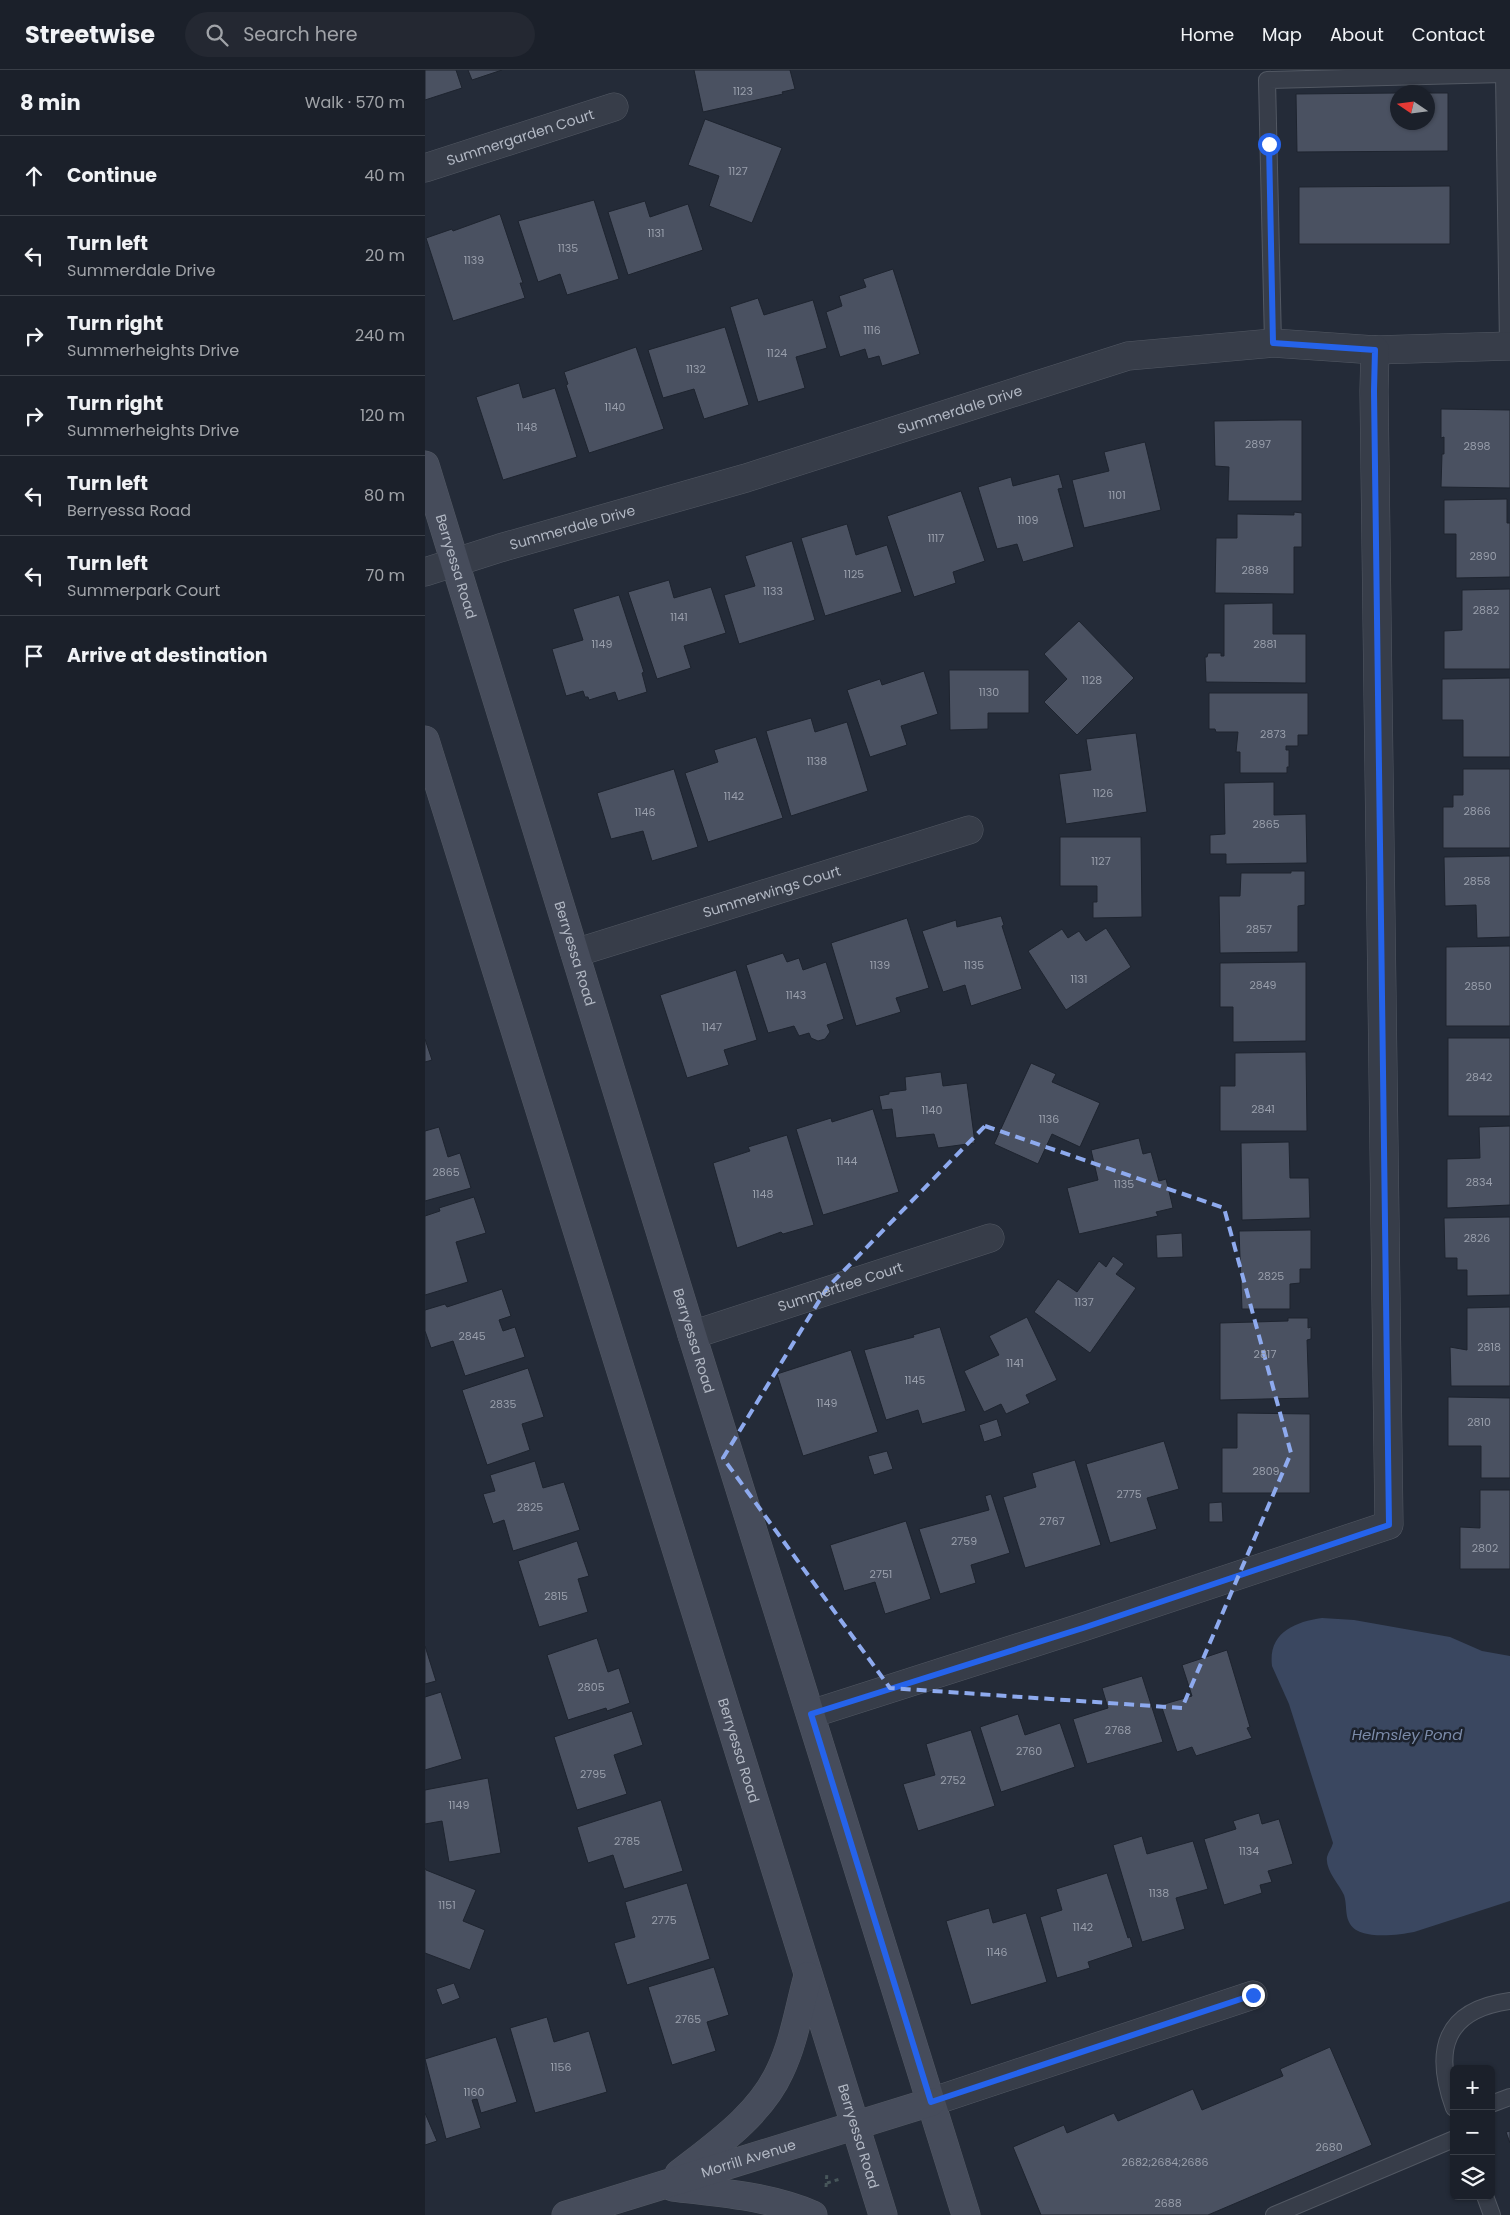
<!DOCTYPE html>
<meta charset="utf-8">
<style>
:root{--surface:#1b202a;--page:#242832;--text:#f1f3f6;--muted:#a0a3a8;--line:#393e47}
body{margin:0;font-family:Poppins,sans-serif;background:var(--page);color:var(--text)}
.controls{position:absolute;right:15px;bottom:15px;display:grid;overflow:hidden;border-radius:8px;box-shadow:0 1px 4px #0004}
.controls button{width:45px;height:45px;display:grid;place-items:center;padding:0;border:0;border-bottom:1px solid var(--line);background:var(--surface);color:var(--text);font:25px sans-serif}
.compass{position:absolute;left:965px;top:15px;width:45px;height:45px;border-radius:50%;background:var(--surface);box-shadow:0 1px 4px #0004;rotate:283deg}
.stop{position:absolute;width:15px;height:15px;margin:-11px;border:4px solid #2563eb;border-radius:50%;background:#fff}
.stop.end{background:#2563eb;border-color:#fff;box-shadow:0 1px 5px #0008}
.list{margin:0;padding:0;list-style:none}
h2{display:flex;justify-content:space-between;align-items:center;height:65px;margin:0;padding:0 20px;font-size:21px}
h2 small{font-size:16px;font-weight:400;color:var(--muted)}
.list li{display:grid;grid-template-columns:32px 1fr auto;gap:15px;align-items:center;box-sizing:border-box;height:80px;padding:0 20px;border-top:1px solid var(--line)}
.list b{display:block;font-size:19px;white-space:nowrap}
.list p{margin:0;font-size:16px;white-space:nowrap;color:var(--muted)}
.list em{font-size:16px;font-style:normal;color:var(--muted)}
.icon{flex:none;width:28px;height:28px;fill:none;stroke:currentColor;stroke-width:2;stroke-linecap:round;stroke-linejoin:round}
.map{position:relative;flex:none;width:1085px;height:2145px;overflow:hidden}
header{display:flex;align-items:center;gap:30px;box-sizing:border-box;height:70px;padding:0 25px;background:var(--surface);border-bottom:1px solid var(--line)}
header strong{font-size:24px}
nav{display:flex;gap:28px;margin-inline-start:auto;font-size:18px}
.search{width:350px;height:45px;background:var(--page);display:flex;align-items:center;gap:12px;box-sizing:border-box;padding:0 18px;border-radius:28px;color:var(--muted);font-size:19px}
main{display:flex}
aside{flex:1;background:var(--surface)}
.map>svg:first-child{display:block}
.water{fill:#3a4760}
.building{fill:#4a5161;stroke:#1e242f}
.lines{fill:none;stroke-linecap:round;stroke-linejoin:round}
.lane-casing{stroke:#525863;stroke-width:18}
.street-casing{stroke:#525863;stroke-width:29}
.secondary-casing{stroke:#525863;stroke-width:29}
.path{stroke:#47565a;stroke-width:3;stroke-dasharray:4 4;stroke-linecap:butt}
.lane{stroke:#373d49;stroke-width:16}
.street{stroke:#373d49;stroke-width:28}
.secondary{stroke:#464c5b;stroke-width:28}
.route{stroke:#2563eb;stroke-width:6}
.marked{fill:none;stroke:#8eaaee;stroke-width:4;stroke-dasharray:10 6;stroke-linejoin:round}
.labels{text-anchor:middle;stroke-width:5;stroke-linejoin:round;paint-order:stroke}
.number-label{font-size:11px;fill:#989eab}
.street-label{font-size:14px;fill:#b2b8c4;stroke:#1c222d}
.water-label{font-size:15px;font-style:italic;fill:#7c8caa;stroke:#1c222d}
</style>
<header>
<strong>Streetwise</strong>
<div class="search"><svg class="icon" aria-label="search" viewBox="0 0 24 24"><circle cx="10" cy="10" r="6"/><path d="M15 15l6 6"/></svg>Search here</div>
<nav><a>Home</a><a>Map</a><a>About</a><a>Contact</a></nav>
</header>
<main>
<aside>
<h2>8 min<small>Walk · 570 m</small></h2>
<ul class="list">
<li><svg class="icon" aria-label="ahead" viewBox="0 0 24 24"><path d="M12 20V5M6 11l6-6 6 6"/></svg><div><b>Continue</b></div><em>40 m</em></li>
<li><svg class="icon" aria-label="left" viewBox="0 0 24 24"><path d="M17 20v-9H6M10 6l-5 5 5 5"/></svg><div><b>Turn left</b><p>Summerdale Drive</p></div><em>20 m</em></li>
<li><svg class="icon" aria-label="right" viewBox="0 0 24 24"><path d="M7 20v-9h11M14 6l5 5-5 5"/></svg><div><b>Turn right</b><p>Summerheights Drive</p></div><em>240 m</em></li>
<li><svg class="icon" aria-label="right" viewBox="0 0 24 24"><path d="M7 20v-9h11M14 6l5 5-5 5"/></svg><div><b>Turn right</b><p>Summerheights Drive</p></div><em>120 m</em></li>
<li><svg class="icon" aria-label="left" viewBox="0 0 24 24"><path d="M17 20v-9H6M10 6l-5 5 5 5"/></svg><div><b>Turn left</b><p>Berryessa Road</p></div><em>80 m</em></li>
<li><svg class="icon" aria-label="left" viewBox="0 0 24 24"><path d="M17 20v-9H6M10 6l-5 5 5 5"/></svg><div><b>Turn left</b><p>Summerpark Court</p></div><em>70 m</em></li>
<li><svg class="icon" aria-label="arrive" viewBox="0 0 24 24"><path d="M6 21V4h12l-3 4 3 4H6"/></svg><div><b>Arrive at destination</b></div></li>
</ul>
</aside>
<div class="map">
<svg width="1085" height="2145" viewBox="0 0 1085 2145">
<rect width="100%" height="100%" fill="#242b38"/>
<path class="water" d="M897 1548 929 1550 1025 1567 1057 1581 1085 1586V1831L989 1862C973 1865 932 1871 924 1852 920 1844 922 1834 919 1825 914 1814 900 1800 902 1787 903 1782 907 1778 908 1773L864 1634 847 1596C843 1563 869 1552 897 1548Z"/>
<g class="building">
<polygon points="0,0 31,0 37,18 0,30"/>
<polygon points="43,0 77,0 47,10"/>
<polygon points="269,0 365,0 370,19 357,22 358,24 278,42"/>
<polygon points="972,23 972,52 1002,52 1002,23 1023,23 1023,81 872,82 871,24"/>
<polygon points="280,49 357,78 327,153 284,136 294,106 263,95"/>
<polygon points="1025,116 1025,174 874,174 874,117"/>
<polygon points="169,130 194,209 142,225 135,204 113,212 93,151"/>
<polygon points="220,131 225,147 263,134 278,180 203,205 183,142"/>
<polygon points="75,144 98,213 95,213 100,228 28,251 1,168 27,159 28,161"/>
<polygon points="468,199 495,284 457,296 454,286 443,289 440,279 415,287 401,242 417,236 414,226 441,217 438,209"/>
<polygon points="333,228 339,245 388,230 402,278 371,287 380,318 333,332 305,237"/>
<polygon points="300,257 324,335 279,349 269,319 238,328 223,280"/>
<polygon points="211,277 239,359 164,383 141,315 143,314 139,302"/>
<polygon points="94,313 98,328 130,318 152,387 78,410 51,327"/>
<polygon points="1016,339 1085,340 1085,418 1016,417 1017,384 1019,384 1019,367 1016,368"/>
<polygon points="856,350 877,350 877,431 803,431 804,397 790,396 789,351"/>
<polygon points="720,372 736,440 659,458 647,410 684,401 679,382"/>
<polygon points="634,404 638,418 633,419 649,477 598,492 592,474 572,479 553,417 586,407 588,416"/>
<polygon points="536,421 560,491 528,502 531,513 489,527 462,446"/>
<polygon points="1082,429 1082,453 1085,453 1085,507 1031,508 1031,464 1019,464 1019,430"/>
<polygon points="869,442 877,443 877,477 869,477 869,524 790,523 791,468 812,468 812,444 869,445"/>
<polygon points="422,454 431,485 462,475 477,522 400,546 376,468"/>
<polygon points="367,471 390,550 314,574 299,525 330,516 320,486"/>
<polygon points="244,510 249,528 286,517 301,563 259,576 266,598 232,609 203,522"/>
<polygon points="1085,519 1085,599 1019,599 1019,561 1037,560 1037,520"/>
<polygon points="194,525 219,602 217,603 222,622 193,631 190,622 164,630 163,627 160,627 158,621 141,626 127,579 158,570 148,539"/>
<polygon points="848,533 848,564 881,564 881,613 781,612 780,587 782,587 783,583 796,583 796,586 799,586 799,534"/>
<polygon points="654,551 709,608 652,665 619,632 642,609 619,584"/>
<polygon points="524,600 604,600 604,643 563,643 563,659 525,660"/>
<polygon points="499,601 513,644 476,656 482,675 445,687 422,620 455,609 457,615"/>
<polygon points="1085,608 1085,687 1038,687 1038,650 1017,650 1017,609"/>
<polygon points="784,623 883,623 883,665 873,665 873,676 861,676 861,680 864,680 864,697 862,697 862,703 815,703 815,682 811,682 813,662 791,662 790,659 784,659"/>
<polygon points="386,648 390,662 422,652 443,721 366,746 341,661"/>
<polygon points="711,663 722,742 641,754 634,704 666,700 661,669"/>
<polygon points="331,667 358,748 283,772 260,703 293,692 289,680"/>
<polygon points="249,699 273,777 227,791 218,761 186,769 172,723"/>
<polygon points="1038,699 1085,699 1085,778 1018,778 1018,737 1028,737 1028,725 1038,725"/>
<polygon points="849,712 849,745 881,744 882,793 801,794 801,784 785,784 785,765 800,764 799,713"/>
<polygon points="635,767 716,767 717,847 668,848 668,832 672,832 672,816 635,816"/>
<polygon points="1085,786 1085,867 1052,868 1051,835 1020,836 1019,787"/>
<polygon points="866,801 880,801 880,835 873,836 873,882 795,883 794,826 815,826 816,803 866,803"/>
<polygon points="576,846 579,855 577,856 597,919 546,936 540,915 518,922 497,861 531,850 532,857"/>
<polygon points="482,848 504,918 471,928 476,942 431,956 406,873"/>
<polygon points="681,858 706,897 641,940 603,881 637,859 643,868 654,861 661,871"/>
<polygon points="1085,876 1085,956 1021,956 1021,877"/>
<polygon points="358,883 362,892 374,888 378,900 401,892 419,949 402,955 405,962 400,969 393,971 386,968 384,963 374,966 369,956 343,963 321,895"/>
<polygon points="881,892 881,971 808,972 808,937 795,937 795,893"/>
<polygon points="311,900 332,970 299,980 304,995 262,1008 235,925"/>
<rect x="1023" y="968" width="62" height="78"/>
<polygon points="0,969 7,990 0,992"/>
<polygon points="881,982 882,1061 795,1061 795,1016 810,1016 810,983"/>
<polygon points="606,993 631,1004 627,1012 675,1033 655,1077 627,1064 613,1094 569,1074"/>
<polygon points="516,1002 518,1016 542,1013 550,1073 513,1078 509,1064 471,1068 467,1039 457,1040 454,1026 464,1024 464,1022 481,1020 480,1007"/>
<polygon points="448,1039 474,1122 398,1145 371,1059 406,1048 407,1052"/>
<polygon points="1085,1056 1085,1135 1022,1138 1022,1089 1055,1088 1054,1057"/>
<polygon points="14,1057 23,1087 35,1083 46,1118 0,1131 0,1061"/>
<polygon points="362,1065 389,1155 358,1164 356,1162 312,1178 288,1093 325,1081 323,1077"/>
<polygon points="714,1068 718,1084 726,1082 734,1111 741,1109 748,1138 731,1142 733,1146 654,1164 642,1118 673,1110 666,1080"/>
<polygon points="864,1072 865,1108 884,1108 885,1148 817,1150 816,1073"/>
<polygon points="49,1127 61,1163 31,1172 43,1212 0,1225 0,1146 15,1141 14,1138"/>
<polygon points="1085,1147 1085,1225 1042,1226 1042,1200 1032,1200 1032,1188 1020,1188 1019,1148"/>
<polygon points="886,1160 886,1199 875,1199 875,1213 865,1214 865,1239 817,1239 814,1161"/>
<polygon points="757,1163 758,1187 732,1188 731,1165"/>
<polygon points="688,1186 699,1194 691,1204 711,1218 665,1283 609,1242 633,1209 652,1222 674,1191 681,1197"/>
<polygon points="77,1219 86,1246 74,1250 78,1261 90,1257 100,1287 40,1306 28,1271 6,1278 0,1261 0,1240 20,1234 22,1237"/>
<polygon points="1085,1237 1085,1316 1026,1316 1025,1277 1042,1280 1042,1238"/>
<polygon points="602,1247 632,1310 601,1325 605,1333 581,1344 576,1334 559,1342 539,1301 574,1285 564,1266"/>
<polygon points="863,1248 883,1248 883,1258 886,1257 886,1269 882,1270 884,1328 795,1330 795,1253 863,1251"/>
<polygon points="515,1257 541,1341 497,1354 493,1340 461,1350 439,1280 489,1267 488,1265"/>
<polygon points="426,1280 453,1362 378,1386 352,1304"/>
<polygon points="103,1298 119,1347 97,1354 105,1380 62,1395 37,1320"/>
<polygon points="1023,1327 1085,1328 1085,1408 1056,1408 1056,1376 1023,1376"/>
<polygon points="812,1343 885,1344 885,1423 797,1423 797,1378 812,1378"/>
<polygon points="572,1349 577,1366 559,1372 554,1355"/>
<polygon points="739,1371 754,1419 722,1428 732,1459 685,1473 661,1394"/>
<polygon points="462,1381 468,1399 449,1405 443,1386"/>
<polygon points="650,1390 676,1475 600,1498 578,1427 611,1417 607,1403"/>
<polygon points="110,1391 118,1418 139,1412 155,1460 88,1481 79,1450 68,1454 58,1424 70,1421 65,1405"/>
<polygon points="1055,1420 1085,1420 1085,1499 1035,1499 1035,1457 1055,1458"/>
<polygon points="566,1424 585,1483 546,1495 551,1513 515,1524 494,1459 564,1440 560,1426"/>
<polygon points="797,1432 798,1452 784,1452 784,1433"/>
<polygon points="481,1451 506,1529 460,1544 450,1512 419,1521 405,1475"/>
<polygon points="152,1471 164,1506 153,1509 163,1542 114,1557 93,1491"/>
<polygon points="172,1568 183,1602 194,1598 205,1633 182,1641 181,1638 143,1650 122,1585"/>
<polygon points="0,1576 11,1611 0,1614"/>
<polygon points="802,1580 825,1657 822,1658 827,1668 771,1686 767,1677 752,1682 736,1635 767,1626 757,1595"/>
<polygon points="717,1606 738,1672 662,1694 648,1649 683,1638 677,1618"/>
<polygon points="16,1622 37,1689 0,1700 0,1627"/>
<polygon points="207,1641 218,1675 189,1685 202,1724 152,1740 129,1667"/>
<polygon points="593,1644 600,1665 635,1653 650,1697 576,1722 555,1657"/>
<polygon points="546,1660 570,1736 493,1761 478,1714 510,1705 501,1674"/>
<polygon points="63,1708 76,1783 24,1792 17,1751 0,1754 0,1720"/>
<polygon points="236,1730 258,1801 199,1819 188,1785 163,1793 152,1757"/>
<polygon points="834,1743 837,1754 854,1749 868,1794 843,1801 847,1812 835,1815 837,1823 799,1835 779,1769 811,1759 808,1751"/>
<polygon points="717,1766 722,1784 768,1771 783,1819 751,1828 760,1859 717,1872 688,1775"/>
<polygon points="0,1798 1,1800 51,1820 38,1851 60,1860 45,1900 0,1883"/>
<polygon points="682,1803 703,1868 705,1867 708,1877 663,1892 665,1898 632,1908 615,1847 637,1840 631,1819"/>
<polygon points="262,1813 285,1889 202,1915 189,1873 210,1867 200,1832"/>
<polygon points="564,1838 568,1853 601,1843 622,1912 546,1935 521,1851"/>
<polygon points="289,1897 304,1945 282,1952 291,1981 247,1995 223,1917"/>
<polygon points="29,1913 35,1928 17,1935 11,1919"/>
<polygon points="122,1947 129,1972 164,1961 182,2022 110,2043 85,1958"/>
<polygon points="71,1967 92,2032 56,2043 52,2029 47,2030 56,2058 21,2069 0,1989"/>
<polygon points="905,1977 947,2075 783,2145 616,2145 588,2077 639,2055 642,2063 689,2043 693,2051 768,2019 777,2040 858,2006 855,1999"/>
<polygon points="0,2043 12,2071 0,2075"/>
<polygon points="1085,2061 1085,2073 1081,2062"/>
</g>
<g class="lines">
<g class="lane-casing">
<g id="lane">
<polyline points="848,273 842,10 1079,4 1083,276"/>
<polyline points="1066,2034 1085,2027"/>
<path d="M1029 2038C1008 1980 1019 1940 1085 1931"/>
<polyline points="1060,2126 1067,2145"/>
<polyline points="849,2145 1029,2069"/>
</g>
</g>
<g class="street-casing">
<g id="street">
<path id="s1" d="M0 98 189 37"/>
<path id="s2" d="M0 502 75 478 321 408 703 286 848 273 950 280 1085 276"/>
<path id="s3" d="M150 883 544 760"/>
<path id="s4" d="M267 1265 565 1168"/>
<polyline points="386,1644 658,1557 964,1455 949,321 950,280"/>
<polyline points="506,2032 828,1925"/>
</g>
</g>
<g class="secondary-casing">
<g id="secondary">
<path id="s5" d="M0 395 267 1265 541 2145"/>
<path id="s6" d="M0 670 458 2145"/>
<path d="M254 2104C291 2075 335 2045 355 2001 369 1972 374 1938 383 1906"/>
<path d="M248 2117C296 2123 344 2126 388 2145"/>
<path id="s7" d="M141 2145 506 2032"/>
</g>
</g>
<g class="path">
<polyline points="402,2113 415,2109"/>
<polyline points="401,2117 402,2102"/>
</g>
<use href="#lane" class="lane"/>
<use href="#street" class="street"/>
<use href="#secondary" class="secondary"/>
</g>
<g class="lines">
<polyline class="route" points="828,1925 506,2032 386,1644 658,1558 964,1455 949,321 950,280 848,273 844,74"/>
</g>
<path class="marked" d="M560 1056 799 1138 866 1383 757 1638 465 1618 298 1388 402 1218Z"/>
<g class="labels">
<g class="number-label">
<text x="318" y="25">1123</text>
<text x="313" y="105">1127</text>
<text x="231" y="167">1131</text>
<text x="143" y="182">1135</text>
<text x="49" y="194">1139</text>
<text x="447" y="264">1116</text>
<text x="352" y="287">1124</text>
<text x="271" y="303">1132</text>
<text x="190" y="341">1140</text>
<text x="102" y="361">1148</text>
<text x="833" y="378">2897</text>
<text x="1052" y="380">2898</text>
<text x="692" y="429">1101</text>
<text x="603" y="454">1109</text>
<text x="511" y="472">1117</text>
<text x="1058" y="490">2890</text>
<text x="830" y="504">2889</text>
<text x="429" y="508">1125</text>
<text x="348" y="525">1133</text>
<text x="1061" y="544">2882</text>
<text x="254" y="551">1141</text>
<text x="177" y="578">1149</text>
<text x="840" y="578">2881</text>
<text x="667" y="614">1128</text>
<text x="564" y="626">1130</text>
<text x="848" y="668">2873</text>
<text x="392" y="695">1138</text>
<text x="678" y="727">1126</text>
<text x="309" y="730">1142</text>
<text x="1052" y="745">2866</text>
<text x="220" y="746">1146</text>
<text x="841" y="758">2865</text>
<text x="676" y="795">1127</text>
<text x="1052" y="815">2858</text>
<text x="834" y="863">2857</text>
<text x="455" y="899">1139</text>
<text x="549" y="899">1135</text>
<text x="654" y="913">1131</text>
<text x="838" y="919">2849</text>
<text x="1053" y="920">2850</text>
<text x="371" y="929">1143</text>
<text x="287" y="961">1147</text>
<text x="1054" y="1011">2842</text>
<text x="838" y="1043">2841</text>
<text x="507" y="1044">1140</text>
<text x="624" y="1053">1136</text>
<text x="422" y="1095">1144</text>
<text x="21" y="1106">2865</text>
<text x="1054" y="1116">2834</text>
<text x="699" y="1118">1135</text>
<text x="338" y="1128">1148</text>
<text x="1052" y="1172">2826</text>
<text x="846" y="1210">2825</text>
<text x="659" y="1236">1137</text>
<text x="47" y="1270">2845</text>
<text x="1064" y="1281">2818</text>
<text x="840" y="1288">2817</text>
<text x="590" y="1297">1141</text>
<text x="490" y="1314">1145</text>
<text x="402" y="1337">1149</text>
<text x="78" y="1338">2835</text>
<text x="1054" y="1356">2810</text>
<text x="841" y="1405">2809</text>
<text x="704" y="1428">2775</text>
<text x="105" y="1441">2825</text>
<text x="627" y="1455">2767</text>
<text x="539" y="1475">2759</text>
<text x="1060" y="1482">2802</text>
<text x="456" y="1508">2751</text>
<text x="131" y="1530">2815</text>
<text x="166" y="1621">2805</text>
<text x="693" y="1664">2768</text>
<text x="604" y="1685">2760</text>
<text x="168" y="1708">2795</text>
<text x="528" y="1714">2752</text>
<text x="34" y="1739">1149</text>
<text x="202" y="1775">2785</text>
<text x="824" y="1785">1134</text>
<text x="734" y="1827">1138</text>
<text x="22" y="1839">1151</text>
<text x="239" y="1854">2775</text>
<text x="658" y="1861">1142</text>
<text x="572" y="1886">1146</text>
<text x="263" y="1953">2765</text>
<text x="136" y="2001">1156</text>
<text x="49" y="2026">1160</text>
<text x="904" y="2081">2680</text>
<text x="740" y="2096">2682;2684;2686</text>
<text x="743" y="2137">2688</text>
</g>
<g class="street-label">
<text dy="5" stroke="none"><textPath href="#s1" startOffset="100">Summergarden Court</textPath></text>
<text dy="5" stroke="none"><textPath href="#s2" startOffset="559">Summerdale Drive</textPath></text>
<text dy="5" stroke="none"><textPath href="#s2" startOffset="154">Summerdale Drive</textPath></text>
<text dy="5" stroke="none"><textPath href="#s5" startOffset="106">Berryessa Road</textPath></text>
<text dy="5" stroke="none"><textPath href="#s3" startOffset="206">Summerwings Court</textPath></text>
<text dy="5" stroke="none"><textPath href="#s5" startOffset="511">Berryessa Road</textPath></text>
<text dy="5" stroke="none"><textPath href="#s4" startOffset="156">Summertree Court</textPath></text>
<text dy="5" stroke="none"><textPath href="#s5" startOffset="916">Berryessa Road</textPath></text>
<text dy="5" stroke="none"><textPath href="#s6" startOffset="1058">Berryessa Road</textPath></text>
<text dy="5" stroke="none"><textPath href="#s6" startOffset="1462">Berryessa Road</textPath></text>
<text dy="5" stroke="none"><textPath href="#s7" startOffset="191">Morrill Avenue</textPath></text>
</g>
<g class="water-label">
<text x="982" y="1670">Helmsley Pond</text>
</g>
</g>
</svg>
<div class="controls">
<button>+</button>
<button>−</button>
<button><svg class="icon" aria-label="layers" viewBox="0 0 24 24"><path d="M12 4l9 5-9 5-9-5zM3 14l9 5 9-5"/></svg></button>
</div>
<svg class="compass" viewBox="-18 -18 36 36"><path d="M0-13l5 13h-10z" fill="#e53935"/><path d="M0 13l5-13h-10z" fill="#a0a3a8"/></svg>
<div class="stop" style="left:844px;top:74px"></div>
<div class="stop end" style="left:828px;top:1925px"></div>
</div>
</main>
